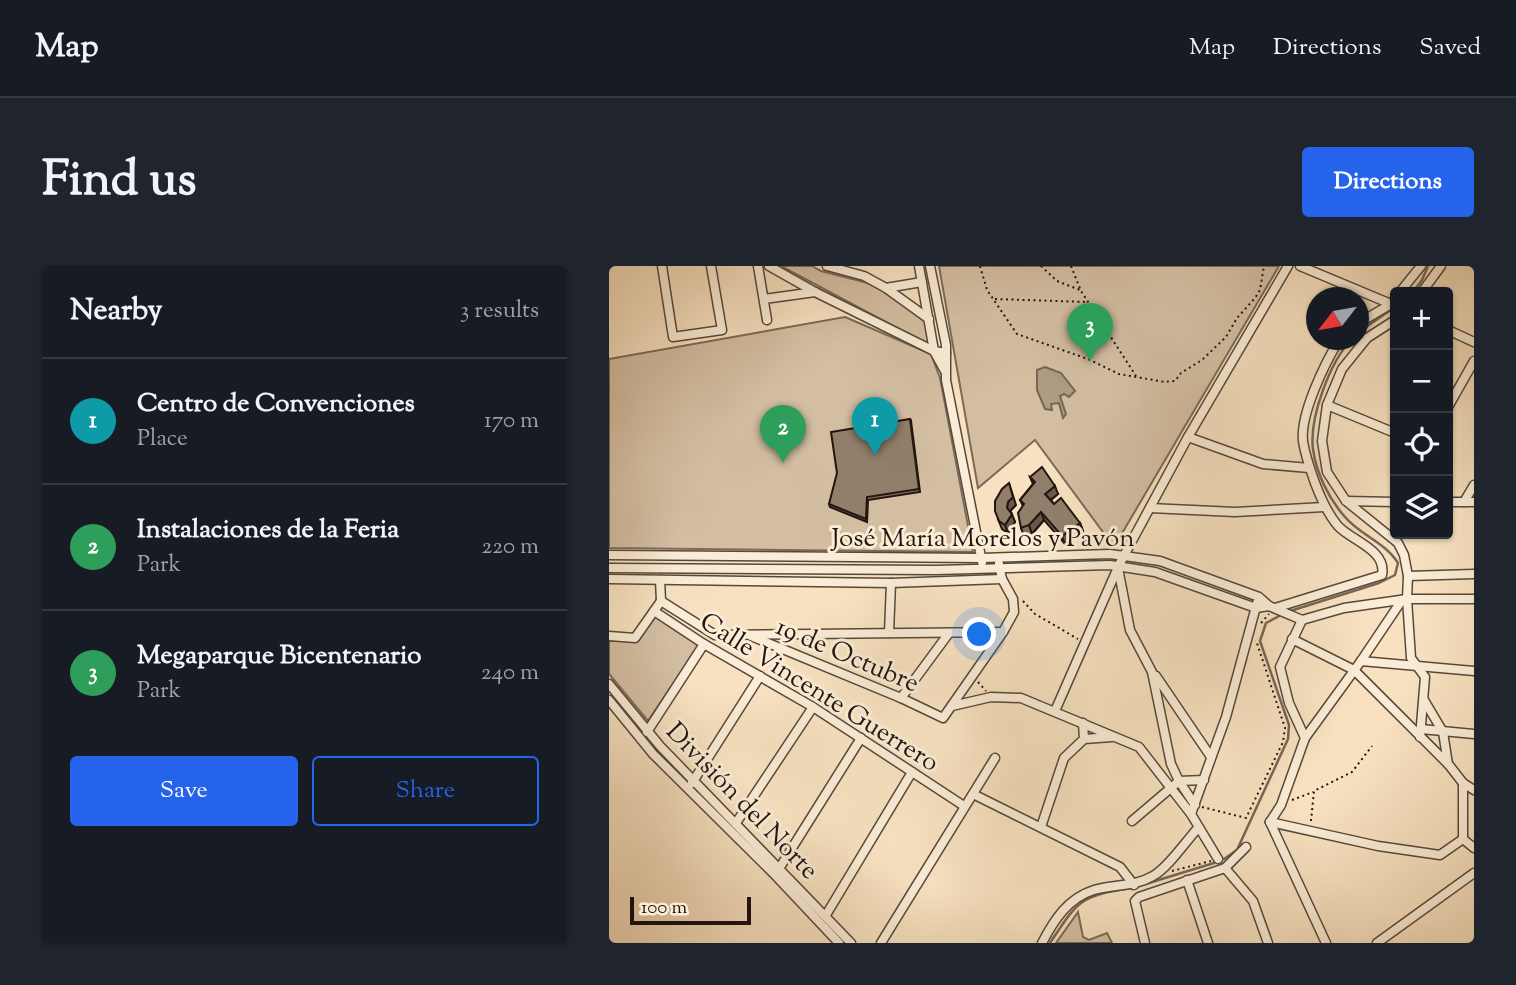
<!DOCTYPE html>
<meta charset="utf-8">
<style>
:root{--surface:#171b24;--page:#20242c;--text:#f1f3f6;--muted:#9ea1a6;--line:#363941;--accent:#2563eb}
body{margin:0;font-family:"Sorts Mill Goudy",serif;background:var(--page);color:var(--text)}
.controls{position:absolute;right:21px;top:21px;display:grid;overflow:hidden;border-radius:7px;box-shadow:0 2px 5px #0004}
.controls button{width:63px;height:63px;display:grid;place-items:center;padding:0;border:0;border-bottom:2px solid var(--line);background:var(--surface);color:var(--text);font:35px sans-serif}
.compass{position:absolute;left:697px;top:21px;width:63px;height:63px;border-radius:50%;background:var(--surface);box-shadow:0 2px 5px #0004;rotate:239deg}
.scale{position:absolute;left:21px;bottom:18px;width:121px;box-sizing:border-box;padding-left:7px;border:4px solid #23150e;border-top:0;font-size:19px;line-height:24px;white-space:nowrap;color:#23150e;-webkit-text-stroke:5px #faecd6;paint-order:stroke}
.you{position:absolute;left:371px;top:369px;width:24px;height:24px;margin:-18px;border:5px solid #fff;border-radius:50%;background:#1a73e8;box-shadow:0 0 0 10px #1a73e833}
.badge{display:grid;place-items:center;width:46px;height:46px;border-radius:50%;background:var(--accent);color:#fff;font-size:23px;font-weight:700}
.pin{position:absolute;translate:-50% -58px;filter:drop-shadow(0 2px 4px #0008)}
.pin::after{content:'';position:absolute;top:37px;width:24px;height:21px;background:inherit;clip-path:polygon(0 0,100% 0,50% 100%)}
.list{margin:0;padding:0;list-style:none}
h2{display:flex;justify-content:space-between;align-items:center;height:91px;margin:0;padding:0 28px;font-size:30px}
h2 small{font-size:23px;font-weight:400;color:var(--muted)}
.list li{display:grid;grid-template-columns:46px 1fr auto;gap:21px;align-items:center;box-sizing:border-box;height:126px;padding:0 28px;border-top:2px solid var(--line)}
.list b{display:block;font-size:26px;white-space:nowrap}
.list p{margin:0;font-size:23px;white-space:nowrap;color:var(--muted)}
.list em{font-size:23px;font-style:normal;color:var(--muted)}
.actions{display:flex;gap:14px;padding:21px 28px}
.actions a{flex:1;padding:16px 0;border:2px solid var(--accent);border-radius:7px;text-align:center;font-size:24px;color:var(--accent)}
.actions .main{background:var(--accent);color:#fff}
.icon{flex:none;width:38px;height:38px;fill:none;stroke:currentColor;stroke-width:2;stroke-linecap:round;stroke-linejoin:round}
.map{position:relative;flex:none;width:865px;height:677px;overflow:hidden;border-radius:7px}
header{display:flex;align-items:center;gap:42px;box-sizing:border-box;height:98px;padding:0 35px;background:var(--surface);border-bottom:2px solid var(--line)}
header strong{font-size:33px}
nav{display:flex;gap:38px;margin-inline-start:auto;font-size:24px}
.intro{display:flex;align-items:center;justify-content:space-between;box-sizing:border-box;height:168px;padding:0 42px}
h1{margin:0;font-size:49px}
.button{padding:18px 32px;border-radius:7px;background:var(--accent);color:#fff;font-size:24px;font-weight:700}
main{display:flex;gap:42px;padding:0 42px}
aside{flex:1;background:var(--surface);border-radius:7px;box-shadow:0 2px 5px #0004}
.map>svg:first-child{display:block}
.green{fill:#d3bea2;stroke:#7b6a58;stroke-width:2}
.water{fill:#af9c83;stroke:#776654;stroke-width:2}
.lines{fill:none;stroke-linecap:round;stroke-linejoin:round}
.stream{stroke:#776654;stroke-width:2.5}
.minor-casing{stroke:#58483a;stroke-width:11}
.path{stroke:#23150e;stroke-width:2;stroke-dasharray:2 3.5;stroke-linecap:butt}
.minor{stroke:#faecd6;stroke-width:8}
.wall{fill:#7d6d5c;stroke:#23150e;stroke-width:2}
.shaded-wall{fill:#66594b;stroke:#23150e;stroke-width:2}
.building{fill:#917f6b;stroke:#23150e;stroke-width:2}
.labels{text-anchor:middle;stroke-width:6;stroke-linejoin:round;paint-order:stroke}
.street-label{font-size:26px;fill:#23150e;stroke:#faecd6}
</style>
<header>
<strong>Map</strong>
<nav><a>Map</a><a>Directions</a><a>Saved</a></nav>
</header>
<div class="intro"><h1>Find us</h1><a class="button">Directions</a></div>
<main>
<aside>
<h2>Nearby<small>3 results</small></h2>
<ul class="list">
<li><span class="badge" style="background:#0f9aa8">1</span><div><b>Centro de Convenciones</b><p>Place</p></div><em>170 m</em></li>
<li><span class="badge" style="background:#2e9e5b">2</span><div><b>Instalaciones de la Feria</b><p>Park</p></div><em>220 m</em></li>
<li><span class="badge" style="background:#2e9e5b">3</span><div><b>Megaparque Bicentenario</b><p>Park</p></div><em>240 m</em></li>
</ul>
<div class="actions"><a class="main">Save</a><a>Share</a></div>
</aside>
<div class="map">
<svg width="865" height="677" viewBox="0 0 865 677">
<rect width="100%" height="100%" fill="#f7e1c0"/>
<filter id="stains"><feTurbulence type="fractalNoise" baseFrequency=".00286" numOctaves="4"/><feColorMatrix values="0 0 0 0 .2 0 0 0 0 .09 0 0 0 0 .02 0 0 0 .5 -.17"/></filter>
<radialGradient id="worn" r=".72"><stop offset=".6" stop-color="#630" stop-opacity="0"/><stop offset="1" stop-color="#630" stop-opacity=".3"/></radialGradient>
<g class="green">
<polygon points="172,0 203,0 212,5 267,19 317,56 322,80"/>
<polygon points="330,0 670,0 505,281 426,174 369,222"/>
<polygon points="236,51 322,88 331,112 364,286 0,282 0,93"/>
<polygon points="47,350 90,379 39,455 0,408 0,375 28,375"/>
<polygon points="469,646 474,671 480,674 498,667 503,677 447,677"/>
</g>
<polygon class="water" points="436,101 452,107 466,125 460,131 455,128 451,130 457,148 454,152 450,137 442,138 443,144 436,143 428,124 428,104"/>
<g class="lines">
<g class="stream">
<polyline points="804,26 813,14 819,0"/>
<polyline points="750,66 786,41"/>
<path d="M678 346 770 317 786 309 789 297C776 276 751 269 736 251 720 233 707 207 704 183 700 152 721 96 742 74"/>
<polyline points="615,593 628,584 679,473 680,459 651,375 657,357 672,349"/>
<polyline points="530,620 605,597"/>
<path d="M441 677C469 635 470 630 522 622"/>
</g>
<g class="minor-casing">
<g id="minor">
<polyline points="53,0 64,71 113,64 102,0"/>
<polyline points="149,0 158,54"/>
<polyline points="160,0 206,26 325,85 337,87"/>
<polyline points="218,0 255,10 277,22 320,53"/>
<polyline points="310,0 325,85 336,105"/>
<polyline points="321,0 337,79 337,114 373,296"/>
<polyline points="691,0 782,38"/>
<polyline points="277,22 313,16"/>
<polyline points="791,26 812,0"/>
<polyline points="813,26 832,0"/>
<polyline points="155,33 206,26"/>
<polyline points="786,54 758,72 733,103 718,139 713,175 718,206 737,235 789,277 795,289 799,310 798,333 802,392 816,411 811,471"/>
<polyline points="750,57 782,38 786,33"/>
<polyline points="839,64 865,76"/>
<polyline points="718,139 786,167"/>
<polyline points="839,141 865,95"/>
<polyline points="579,171 654,198 700,202"/>
<polyline points="737,235 786,236"/>
<polyline points="839,236 865,236"/>
<polyline points="855,236 865,219"/>
<polyline points="541,242 626,246 715,241"/>
<polyline points="0,289 373,292 501,288 551,295 650,331 660,340 693,354 735,342 798,333 865,333"/>
<polyline points="0,302 328,304 501,299 546,306 647,342 660,340"/>
<polyline points="509,302 521,364 543,406 562,498 570,515 595,514"/>
<polyline points="799,310 865,308"/>
<polyline points="0,313 282,317 393,313"/>
<polyline points="51,314 52,335"/>
<polyline points="52,335 106,369 394,366"/>
<path d="M666 342 773 309C778 284 743 275 729 260 718 247 712 233 706 217 701 203 696 189 694 175 691 148 716 97 730 74"/>
<polyline points="45,345 95,378 204,441 355,540"/>
<polyline points="693,354 671,401 680,437 696,472"/>
<polyline points="280,367 282,317"/>
<polyline points="0,370 26,372 52,335"/>
<polyline points="142,370 292,432 334,452 394,366 405,346 404,333 393,313 390,298"/>
<polyline points="683,373 745,404 840,499 854,517 865,524"/>
<polyline points="752,395 865,405"/>
<polyline points="547,410 602,491"/>
<polyline points="0,418 51,480 242,677"/>
<polyline points="292,432 340,367"/>
<polyline points="0,434 44,488 166,609 230,677"/>
<polyline points="815,434 834,466 839,498"/>
<polyline points="343,440 382,431 412,432 530,481 582,548 609,593"/>
<polyline points="446,445 510,299 579,171 679,0"/>
<polyline points="812,463 865,468"/>
<polyline points="38,466 95,378"/>
<polyline points="475,473 503,471"/>
<polyline points="83,517 151,410"/>
<polyline points="854,517 854,573"/>
<polyline points="364,528 511,601 525,619"/>
<polyline points="582,548 617,451 648,337"/>
<polyline points="523,555 570,515 586,539"/>
<polyline points="661,556 672,539 696,472 752,395 793,334"/>
<polyline points="661,556 769,580 831,589 854,573"/>
<polyline points="661,556 717,677"/>
<polyline points="127,557 204,441"/>
<polyline points="432,561 455,492 475,473 474,457"/>
<polyline points="854,573 865,582"/>
<polyline points="616,602 644,635 659,677"/>
<polyline points="168,606 252,472"/>
<polyline points="578,614 599,677"/>
<polyline points="217,649 303,506"/>
<polyline points="272,677 386,492"/>
<path d="M433 677C445 654 459 632 485 624 506 618 525 621 544 610 559 602 577 575 589 562"/>
<polyline points="536,677 526,635 530,631 616,602 637,581"/>
<polyline points="768,677 865,607"/>
</g>
</g>
<g class="path">
<polyline points="371,0 378,24 408,68 479,93 510,108 556,116 566,115 572,107 593,94 617,71 628,52 646,32 651,24 655,0"/>
<polyline points="432,0 448,15 471,24"/>
<polyline points="462,0 472,25 527,110"/>
<polyline points="386,33 478,36"/>
<polyline points="414,335 426,348 469,373"/>
<polyline points="652,357 660,348"/>
<polyline points="369,416 377,425"/>
<polyline points="683,534 704,526"/>
<polyline points="593,541 637,552 674,476 676,462 647,374"/>
<polyline points="702,555 705,525 743,506 763,480"/>
<polyline points="563,605 602,595"/>
</g>
<use href="#minor" class="minor"/>
</g>
<g class="wall">
<polygon points="302,155 311,226 259,234 258,256 221,241 220,238"/>
<polygon points="421,211 449,228 442,234 445,238 471,257 474,265 456,278 435,254 423,268 415,270 412,262 414,240 411,234 424,218"/>
<polygon points="407,239 402,244 401,246 406,256 399,267 393,263 389,253"/>
</g>
<g class="shaded-wall">
<polygon points="400,217 407,239 402,244 401,251 398,242"/>
<polygon points="446,220 449,228 439,236 436,228"/>
<polygon points="432,246 435,254 423,268 420,259"/>
<polygon points="403,248 406,256 399,267 396,259"/>
<polygon points="471,257 474,265 456,278 453,270"/>
</g>
<g class="building">
<polygon points="301,153 310,223 258,231 257,253 220,238 228,207 222,166"/>
<polygon points="433,201 446,220 436,228 445,238 452,232 471,257 453,270 432,246 420,259 412,262 409,247 415,238 411,234 426,216 421,211"/>
<polygon points="400,217 404,231 399,236 398,242 403,248 396,259 390,255 386,245 386,235 393,223"/>
</g>
<g class="labels">
<g class="street-label">
<text x="374" y="280">José María Morelos y Pavón</text>
<text transform="translate(239 388) rotate(23)" y="9">19 de Octubre</text>
<text transform="translate(211 425) rotate(32)" y="9">Calle Vincente Guerrero</text>
<text transform="translate(134 534) rotate(46)" y="9">División del Norte</text>
</g>
</g>
<rect width="100%" height="100%" filter="url(#stains)"/>
<rect width="100%" height="100%" fill="url(#worn)"/>
</svg>
<div class="controls">
<button>+</button>
<button>−</button>
<button><svg class="icon" aria-label="locate" viewBox="0 0 24 24"><circle cx="12" cy="12" r="6"/><path d="M12 2v4M12 18v4M2 12h4M18 12h4"/></svg></button>
<button><svg class="icon" aria-label="layers" viewBox="0 0 24 24"><path d="M12 4l9 5-9 5-9-5zM3 14l9 5 9-5"/></svg></button>
</div>
<svg class="compass" viewBox="-18 -18 36 36"><path d="M0-13l5 13h-10z" fill="#e53935"/><path d="M0 13l5-13h-10z" fill="#9ea1a6"/></svg>
<div class="scale">100 m</div>
<div class="you"></div>
<div class="pin badge" style="left:266px;top:189px;background:#0f9aa8">1</div>
<div class="pin badge" style="left:174px;top:197px;background:#2e9e5b">2</div>
<div class="pin badge" style="left:481px;top:95px;background:#2e9e5b">3</div>
</div>
</main>
